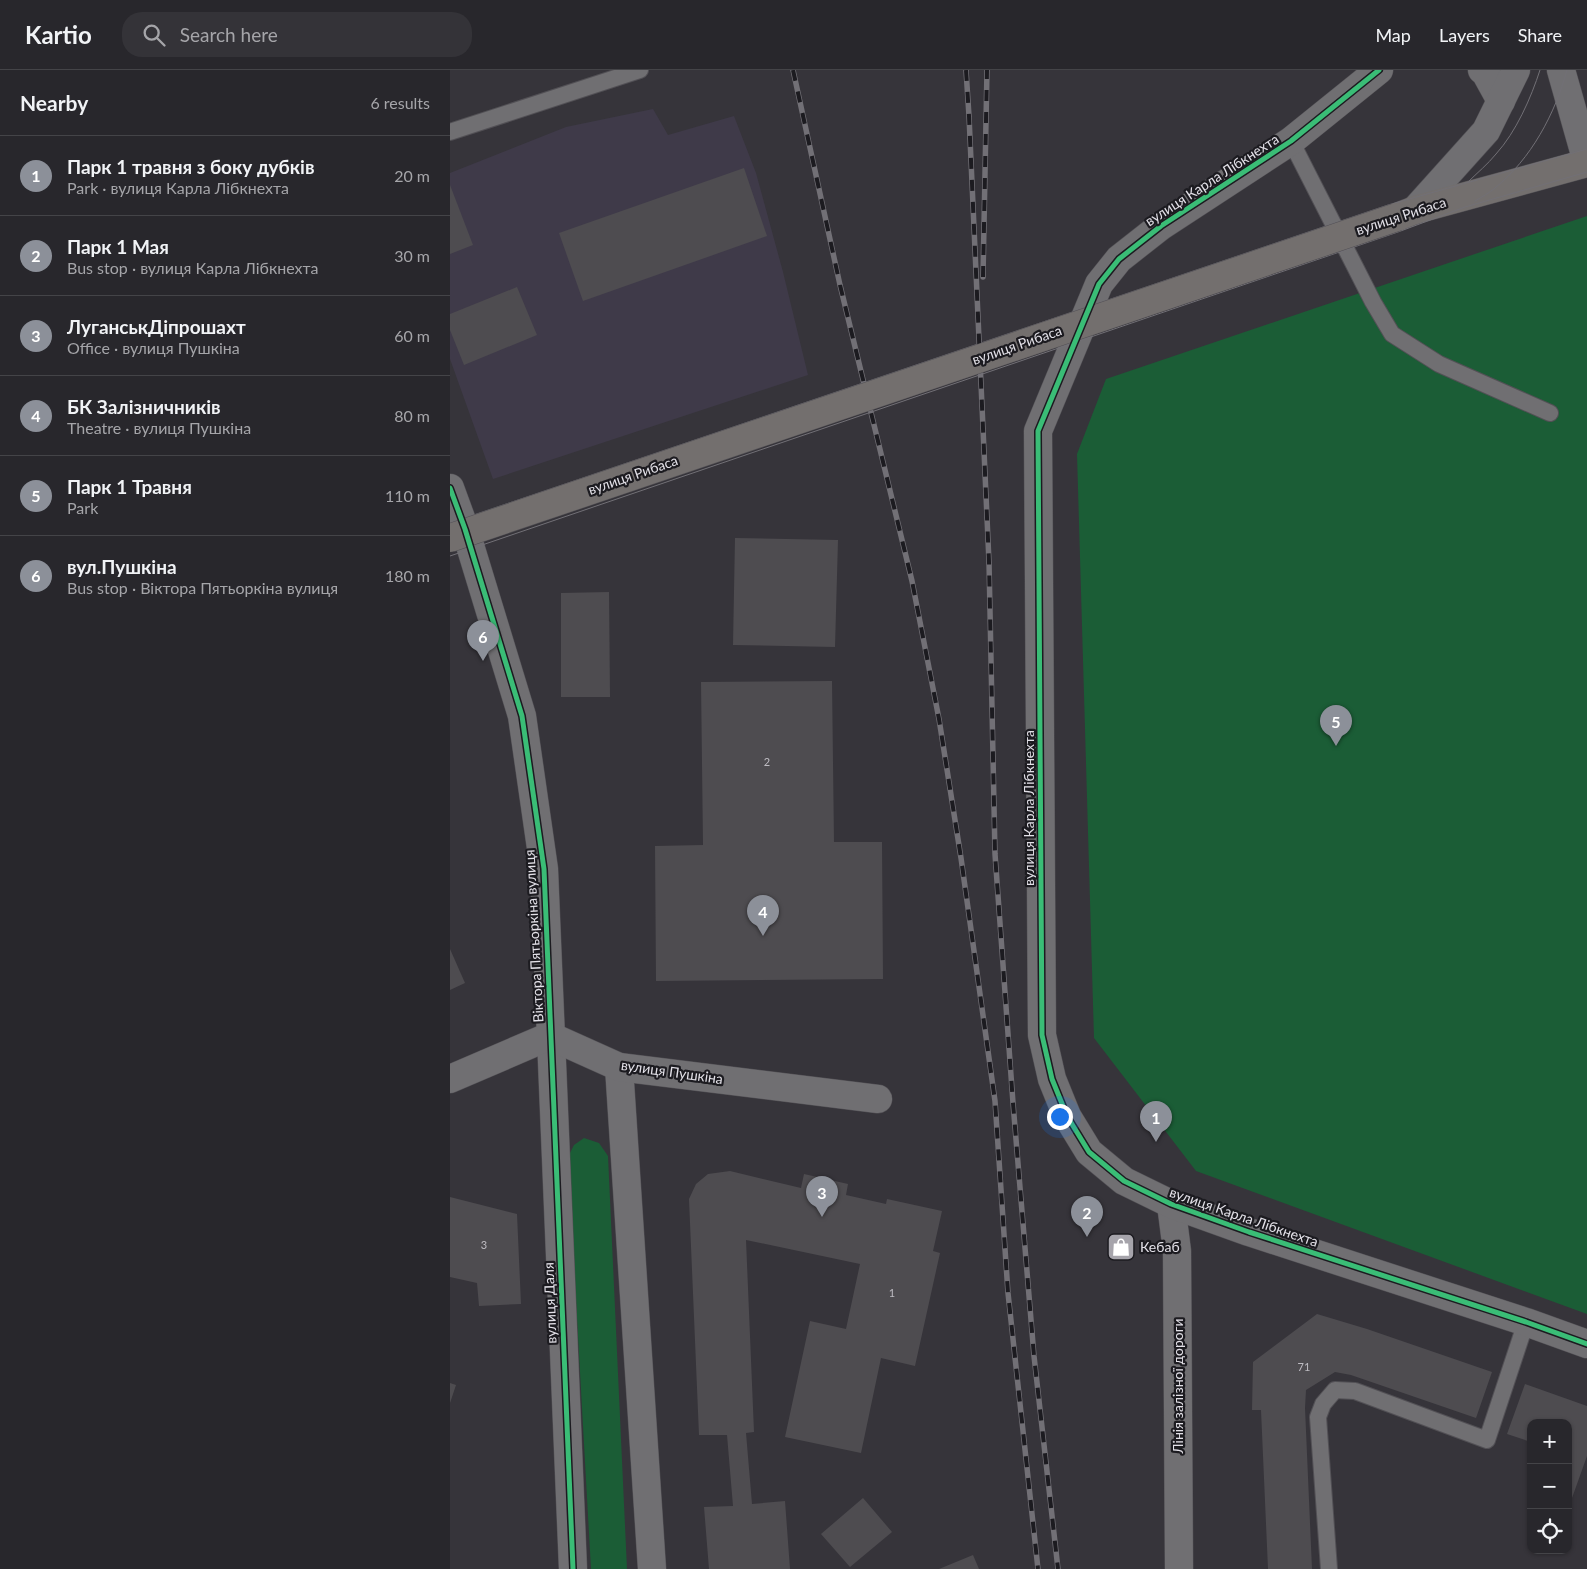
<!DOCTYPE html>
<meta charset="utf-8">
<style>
:root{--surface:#28272c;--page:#343338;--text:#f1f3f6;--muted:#a5a5a9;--line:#444448;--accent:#8c9099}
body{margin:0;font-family:Lato,sans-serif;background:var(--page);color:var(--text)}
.controls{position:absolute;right:15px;bottom:15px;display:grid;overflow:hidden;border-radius:10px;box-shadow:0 1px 4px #0004}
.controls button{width:45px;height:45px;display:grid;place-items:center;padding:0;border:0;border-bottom:1px solid var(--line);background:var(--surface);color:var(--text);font:25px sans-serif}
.you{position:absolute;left:609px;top:1046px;width:18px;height:18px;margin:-12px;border:4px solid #fff;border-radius:50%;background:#1a73e8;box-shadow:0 0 0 8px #1a73e833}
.badge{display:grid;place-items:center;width:32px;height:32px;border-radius:50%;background:var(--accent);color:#fff;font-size:16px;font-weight:700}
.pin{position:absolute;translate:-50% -41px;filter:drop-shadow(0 1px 2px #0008)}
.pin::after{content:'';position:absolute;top:26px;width:18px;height:15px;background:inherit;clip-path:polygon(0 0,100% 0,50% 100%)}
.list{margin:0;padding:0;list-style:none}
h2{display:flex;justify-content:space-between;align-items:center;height:65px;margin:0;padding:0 20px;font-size:21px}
h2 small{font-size:16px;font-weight:400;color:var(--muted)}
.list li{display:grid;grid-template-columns:32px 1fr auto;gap:15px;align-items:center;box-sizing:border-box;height:80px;padding:0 20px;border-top:1px solid var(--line)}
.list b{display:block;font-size:19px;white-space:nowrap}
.list p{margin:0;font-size:16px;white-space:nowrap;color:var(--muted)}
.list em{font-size:16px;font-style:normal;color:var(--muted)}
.icon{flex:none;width:28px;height:28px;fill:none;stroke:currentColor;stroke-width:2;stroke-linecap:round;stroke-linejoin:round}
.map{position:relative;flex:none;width:1137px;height:1499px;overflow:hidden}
header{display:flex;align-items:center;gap:30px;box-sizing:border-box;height:70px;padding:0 25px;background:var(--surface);border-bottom:1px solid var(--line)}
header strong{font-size:24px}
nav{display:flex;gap:28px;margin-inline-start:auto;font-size:18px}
.search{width:350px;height:45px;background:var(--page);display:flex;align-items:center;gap:12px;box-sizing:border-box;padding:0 18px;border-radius:20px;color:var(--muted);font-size:19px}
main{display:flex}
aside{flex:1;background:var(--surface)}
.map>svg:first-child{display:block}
.built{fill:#3f3a49}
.green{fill:#1b5d36}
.building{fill:#4e4c50}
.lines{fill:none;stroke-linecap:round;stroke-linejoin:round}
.service-casing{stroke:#525055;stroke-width:18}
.minor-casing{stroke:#525055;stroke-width:29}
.tertiary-casing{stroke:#525055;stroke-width:29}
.secondary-casing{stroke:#525055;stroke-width:29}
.service{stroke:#706f72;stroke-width:16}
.minor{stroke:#706f72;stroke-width:28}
.tertiary{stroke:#706f72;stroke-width:28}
.secondary{stroke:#736f6e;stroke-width:28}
.tram{stroke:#727076;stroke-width:1}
.rail-casing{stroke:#727076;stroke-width:5.5}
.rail{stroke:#1c1b20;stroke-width:4;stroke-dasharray:11;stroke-linecap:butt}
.secondary-bridge-casing{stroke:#525055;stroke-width:29;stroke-linecap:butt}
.secondary-bridge{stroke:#736f6e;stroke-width:28}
.cycleway-casing{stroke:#1c1b20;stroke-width:8}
.cycleway{stroke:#3abd76;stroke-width:5}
.labels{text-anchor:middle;stroke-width:4.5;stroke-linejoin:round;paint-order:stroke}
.number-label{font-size:11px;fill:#bebcc2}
.street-label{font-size:14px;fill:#e3e1e8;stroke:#1c1b20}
.poi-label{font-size:14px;fill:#e3e1e8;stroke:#1c1b20;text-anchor:start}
</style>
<header>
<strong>Kartio</strong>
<div class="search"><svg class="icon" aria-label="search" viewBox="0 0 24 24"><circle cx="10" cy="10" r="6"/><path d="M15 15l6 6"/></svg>Search here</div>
<nav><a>Map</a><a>Layers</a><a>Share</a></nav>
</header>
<main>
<aside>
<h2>Nearby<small>6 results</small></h2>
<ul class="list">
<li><span class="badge">1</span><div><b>Парк 1 травня з боку дубків</b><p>Park · вулиця Карла Лібкнехта</p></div><em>20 m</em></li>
<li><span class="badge">2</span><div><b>Парк 1 Мая</b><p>Bus stop · вулиця Карла Лібкнехта</p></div><em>30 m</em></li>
<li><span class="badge">3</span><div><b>ЛуганськДіпрошахт</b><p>Office · вулиця Пушкіна</p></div><em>60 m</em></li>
<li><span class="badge">4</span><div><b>БК Залізничників</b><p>Theatre · вулиця Пушкіна</p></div><em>80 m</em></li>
<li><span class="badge">5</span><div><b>Парк 1 Травня</b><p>Park</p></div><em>110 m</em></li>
<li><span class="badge">6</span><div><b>вул.Пушкіна</b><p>Bus stop · Віктора Пятьоркіна вулиця</p></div><em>180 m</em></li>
</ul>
</aside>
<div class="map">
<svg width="1137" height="1499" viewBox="0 0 1137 1499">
<rect width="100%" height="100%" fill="#36343a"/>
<polygon class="built" points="203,39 218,65 284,46 306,103 333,202 358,305 43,409 0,289 0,103 116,57"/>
<g class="green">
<polygon points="1137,146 1137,1244 746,1101 644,968 627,384 656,309"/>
<polygon points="134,1068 149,1073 158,1086 177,1499 141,1499 118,1087 124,1075"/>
</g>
<g class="building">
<polygon points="294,98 317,166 133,231 109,163"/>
<polygon points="0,115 23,175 0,184"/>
<polygon points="67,217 87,265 14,295 0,260 0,244"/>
<polygon points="285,468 388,470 385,577 283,575"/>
<polygon points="159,522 160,627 111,627 111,523"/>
<polygon points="382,611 384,772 432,772 433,909 206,911 205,776 253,775 251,612"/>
<polygon points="0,879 15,913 0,920"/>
<polygon points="280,1101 351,1118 354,1104 398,1114 396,1125 436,1134 437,1129 492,1141 483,1181 490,1183 465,1296 431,1288 411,1383 335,1367 360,1251 396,1259 410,1194 296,1170 304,1362 296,1363 302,1434 335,1431 340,1499 259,1499 254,1437 283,1436 277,1365 249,1365 239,1129 246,1114 258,1104"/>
<polygon points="0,1127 67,1144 71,1234 29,1236 27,1213 0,1207"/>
<polygon points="867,1244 917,1259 1042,1302 1026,1348 901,1305 885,1302 856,1320 855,1338 862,1499 818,1499 811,1340 802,1340 803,1292"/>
<polygon points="0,1313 6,1315 0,1333"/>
<polygon points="1075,1314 1137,1336 1137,1386 1122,1428 1118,1426 1118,1353 1081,1353 1081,1372 1057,1364"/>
<polygon points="413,1428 442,1462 400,1497 371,1464"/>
<polygon points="523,1485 529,1499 489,1499"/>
</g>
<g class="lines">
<g class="service-casing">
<g id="service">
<polyline points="0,62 190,0"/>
<polyline points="841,71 923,232 942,264 989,294 1100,343"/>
<polyline points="879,1499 868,1347 873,1334 885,1320 905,1321 1037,1370 1076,1252"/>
</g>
</g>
<g class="minor-casing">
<g id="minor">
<polyline points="0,418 15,459 72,646 94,799 123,1499"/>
<polyline points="169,997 202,1499"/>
<polyline points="0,1009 100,966 169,997 428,1029"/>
<polyline points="721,1134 727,1181 729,1499"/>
</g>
</g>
<g class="tertiary-casing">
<g id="tertiary">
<polyline points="929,0 841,71 711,156 669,189 649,214 588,361 592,965 602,1009 617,1046 639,1082 674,1111 721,1134 799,1162 1076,1252 1137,1274"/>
<polyline points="1032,0 1035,2 1051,31"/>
<polyline points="1111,0 1137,92"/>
<polyline points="965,140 1036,61 1066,0"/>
</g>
</g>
<g class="secondary-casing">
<polyline id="secondary" points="947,147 965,140 1137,93"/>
</g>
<use href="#service" class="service"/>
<use href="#minor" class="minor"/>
<use href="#tertiary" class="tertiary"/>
<use href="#secondary" class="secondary"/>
<g class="tram">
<path d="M1018 112C1027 103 1038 94 1046 84 1066 62 1081 28 1090 0"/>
<path d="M1025 131C1032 127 1039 123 1045 118 1081 89 1105 44 1117 0"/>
<polyline points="0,453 938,135 1137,79"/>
<polyline points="0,486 948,162 1015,137 1137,102"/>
</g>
<g class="rail-casing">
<g id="rail">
<polyline points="343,0 390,215 462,511 489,649 511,788 545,1031 558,1223 588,1499"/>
<polyline points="516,0 519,46 539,492 545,784 563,1033 584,1286 608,1499"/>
<polyline points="533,207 537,0"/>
</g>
</g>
<use href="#rail" class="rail"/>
<g class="secondary-bridge-casing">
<polyline id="secondary-bridge" points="0,468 947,147"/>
</g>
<use href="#secondary-bridge" class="secondary-bridge"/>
<g class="cycleway-casing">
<g id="cycleway">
<polyline points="929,0 841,71 711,156 669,189 649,214 588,361 592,965 602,1009 617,1046 639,1082 674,1111 721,1134 799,1162 1076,1252 1137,1274"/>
<polyline points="0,418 15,459 72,646 94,799 123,1499"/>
</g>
</g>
<use href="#cycleway" class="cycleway"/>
</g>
<defs>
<g id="shop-square" transform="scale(1.4375)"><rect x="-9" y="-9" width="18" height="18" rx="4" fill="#a6a4ab" stroke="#1c1b20"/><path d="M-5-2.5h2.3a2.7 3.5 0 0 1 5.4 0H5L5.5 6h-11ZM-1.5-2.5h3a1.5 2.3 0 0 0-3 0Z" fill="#fff"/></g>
</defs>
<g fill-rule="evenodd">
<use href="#shop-square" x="671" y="1177"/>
</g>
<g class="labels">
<g class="number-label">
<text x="317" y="696">2</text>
<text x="34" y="1179">3</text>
<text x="442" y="1227">1</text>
<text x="854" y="1301">71</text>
</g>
<g class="street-label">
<text transform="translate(762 110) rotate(-33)" y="5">вулиця Карла Лібкнехта</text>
<text transform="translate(951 146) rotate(-18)" y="5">вулиця Рибаса</text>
<text transform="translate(567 275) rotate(-19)" y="5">вулиця Рибаса</text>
<text transform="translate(183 405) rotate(-19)" y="5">вулиця Рибаса</text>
<text transform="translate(579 738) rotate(-90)" y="5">вулиця Карла Лібкнехта</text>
<text transform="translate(84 866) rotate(-93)" y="5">Віктора Пятьоркіна вулиця</text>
<text transform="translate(222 1002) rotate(8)" y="5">вулиця Пушкіна</text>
<text transform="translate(794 1147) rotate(19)" y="5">вулиця Карла Лібкнехта</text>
<text transform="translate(100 1233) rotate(-92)" y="5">вулиця Даля</text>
<text transform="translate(728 1316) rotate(-90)" y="5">Лінія залізної дороги</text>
</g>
<g class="poi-label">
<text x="690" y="1182">Кебаб</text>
</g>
</g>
</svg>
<div class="controls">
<button>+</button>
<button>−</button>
<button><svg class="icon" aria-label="locate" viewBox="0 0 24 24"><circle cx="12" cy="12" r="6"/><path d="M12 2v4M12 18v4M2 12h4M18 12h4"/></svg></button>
</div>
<div class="you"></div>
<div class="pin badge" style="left:706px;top:1072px">1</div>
<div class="pin badge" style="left:637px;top:1167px">2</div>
<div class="pin badge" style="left:372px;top:1147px">3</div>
<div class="pin badge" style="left:313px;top:866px">4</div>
<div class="pin badge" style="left:886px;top:676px">5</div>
<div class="pin badge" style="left:33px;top:591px">6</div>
</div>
</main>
